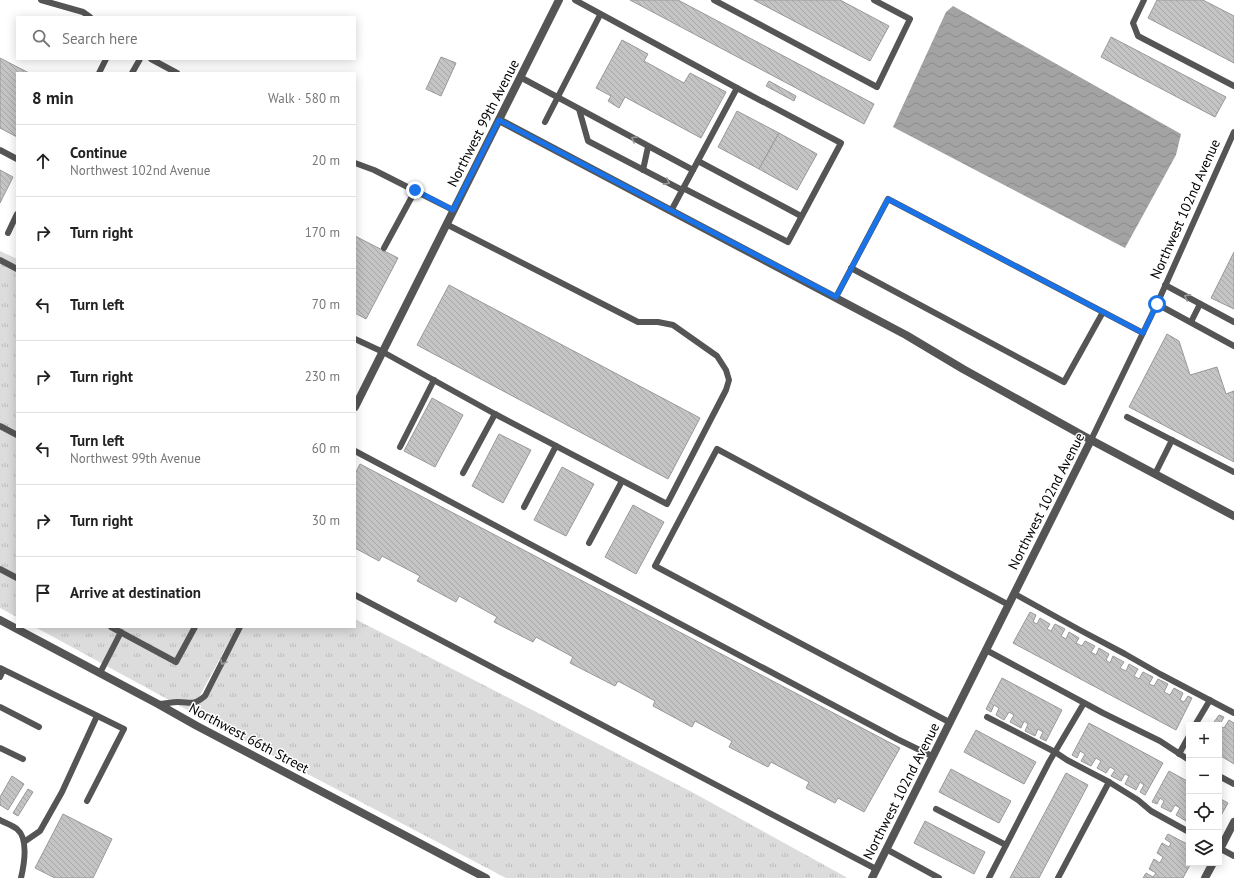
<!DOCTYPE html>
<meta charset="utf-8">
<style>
:root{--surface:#fff;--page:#f6f6f6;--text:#222;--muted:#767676;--line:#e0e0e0}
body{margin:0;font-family:"PT Sans",sans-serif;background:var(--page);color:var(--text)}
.controls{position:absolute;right:12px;bottom:12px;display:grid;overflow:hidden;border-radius:0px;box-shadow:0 2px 10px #0003}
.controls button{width:36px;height:36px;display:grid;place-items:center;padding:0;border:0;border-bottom:1px solid var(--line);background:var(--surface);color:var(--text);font:20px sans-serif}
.stop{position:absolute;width:12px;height:12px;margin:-9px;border:3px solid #1a73e8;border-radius:50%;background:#fff}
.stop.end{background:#1a73e8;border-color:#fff;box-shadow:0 1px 4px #0008}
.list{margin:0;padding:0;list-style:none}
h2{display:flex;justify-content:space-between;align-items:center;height:52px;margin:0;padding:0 16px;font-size:17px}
h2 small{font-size:13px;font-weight:400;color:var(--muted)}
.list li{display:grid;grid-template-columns:26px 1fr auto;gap:12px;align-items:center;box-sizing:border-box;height:72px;padding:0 16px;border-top:1px solid var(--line)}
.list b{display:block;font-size:15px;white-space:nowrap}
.list p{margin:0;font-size:13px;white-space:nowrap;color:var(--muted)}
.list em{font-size:13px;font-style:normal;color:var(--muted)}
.icon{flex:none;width:22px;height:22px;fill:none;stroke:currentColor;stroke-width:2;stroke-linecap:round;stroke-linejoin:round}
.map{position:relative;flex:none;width:1234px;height:878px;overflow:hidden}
.search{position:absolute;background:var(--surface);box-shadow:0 2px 10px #0003;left:16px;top:16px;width:340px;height:44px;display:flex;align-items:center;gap:10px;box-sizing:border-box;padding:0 14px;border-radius:0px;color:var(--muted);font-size:15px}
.panel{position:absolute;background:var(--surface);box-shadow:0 2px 10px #0003;left:16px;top:72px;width:340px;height:556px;border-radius:0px}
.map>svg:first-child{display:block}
.grass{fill:url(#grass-tufts)}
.water{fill:url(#water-waves)}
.building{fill:url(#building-back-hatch);stroke:#999}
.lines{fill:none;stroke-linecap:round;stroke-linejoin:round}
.lane{stroke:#555;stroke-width:6}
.street{stroke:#555;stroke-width:8}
.oneway{stroke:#999}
.route{stroke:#1a73e8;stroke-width:5}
.labels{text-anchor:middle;stroke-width:3;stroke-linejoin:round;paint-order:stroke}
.street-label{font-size:14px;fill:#000;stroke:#fff}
</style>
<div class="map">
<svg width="1234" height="878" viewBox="0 0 1234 878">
<defs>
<pattern id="grass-tufts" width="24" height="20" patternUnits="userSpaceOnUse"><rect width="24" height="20" fill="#dcdcdc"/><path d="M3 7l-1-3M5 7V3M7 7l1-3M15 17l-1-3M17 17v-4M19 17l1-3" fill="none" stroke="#bbb"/></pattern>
<pattern id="water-waves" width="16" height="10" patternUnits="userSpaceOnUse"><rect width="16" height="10" fill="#a3a3a3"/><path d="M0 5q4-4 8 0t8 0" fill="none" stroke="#8b8b8b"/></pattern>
<pattern id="building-back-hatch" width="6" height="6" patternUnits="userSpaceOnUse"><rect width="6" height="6" fill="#c4c4c4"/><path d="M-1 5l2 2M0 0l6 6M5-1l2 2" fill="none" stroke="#a7a7a7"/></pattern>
</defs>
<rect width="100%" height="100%" fill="#fff"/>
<g class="grass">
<polygon points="0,251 17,259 17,617 0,608"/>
<polygon points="355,619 690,791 846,877 846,878 506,878 193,714 238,627 355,627"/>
<polygon points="35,627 237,627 191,712"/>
</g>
<polygon class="water" points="953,6 1181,134 1176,155 1125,248 893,127 946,12"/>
<g class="building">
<polygon points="630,0 678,0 874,104 864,124"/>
<polygon points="754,0 840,0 889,26 870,61"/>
<polygon points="1157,0 1203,0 1234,16 1234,63 1148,18"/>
<polygon points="1111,37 1226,97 1215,117 1101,57"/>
<polygon points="622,40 648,54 644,61 684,83 690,73 726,92 701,138 625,97 619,108 608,101 611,96 596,88"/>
<polygon points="441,57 456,63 441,96 426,89"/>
<polygon points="0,58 29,73 17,73 17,137 0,128"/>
<polygon points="769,81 796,96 794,101 766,86"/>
<polygon points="737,111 779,133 759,169 718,147"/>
<polygon points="779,133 817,154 797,190 759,169"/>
<polygon points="0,170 13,177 0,203"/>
<polygon points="355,236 398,258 366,319 355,313"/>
<polygon points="1234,252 1234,309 1211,298"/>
<polygon points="449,285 700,418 668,479 417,345"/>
<polygon points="1167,334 1179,341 1190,375 1217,367 1226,394 1234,391 1234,462 1129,407"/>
<polygon points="432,398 463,415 435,467 404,451"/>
<polygon points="499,434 531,450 503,503 472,486"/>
<polygon points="360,464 900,748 864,812 838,798 835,803 806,788 809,782 771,762 768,767 729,747 732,741 695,721 692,727 653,706 655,701 618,681 615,686 570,663 573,657 536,637 533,642 494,622 497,617 459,596 456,602 417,581 420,576 382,556 379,561 355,548 355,474"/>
<polygon points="562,467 594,484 566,536 534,520"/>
<polygon points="633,505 664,522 636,574 605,557"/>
<polygon points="1030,612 1036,615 1033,622 1037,624 1040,618 1050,624 1047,629 1051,631 1055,624 1065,629 1061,636 1066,639 1069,632 1079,638 1076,643 1082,646 1085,641 1095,646 1091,652 1096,655 1099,648 1109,654 1106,660 1110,663 1113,656 1124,662 1120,668 1126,671 1129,664 1138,669 1134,676 1139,679 1143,672 1153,677 1149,684 1154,686 1158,679 1168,684 1164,692 1170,695 1174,688 1183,693 1180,700 1184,702 1188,696 1192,698 1176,730 1013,643"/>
<polygon points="1002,678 1062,710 1046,741 1040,738 1043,732 1038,729 1035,736 1025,731 1028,724 1024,721 1021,728 1010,722 1014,715 1009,712 1004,720 996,715 999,708 994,705 991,712 986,709"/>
<polygon points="1219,715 1224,717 1219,726 1224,728 1229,720 1234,723 1234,764 1221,756 1221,757 1219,756 1219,725 1212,725"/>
<polygon points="1089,723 1163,763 1145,795 1140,792 1144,785 1140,782 1136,790 1125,784 1129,776 1125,774 1121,781 1111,776 1115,770 1110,767 1106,773 1097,768 1101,761 1096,758 1091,766 1081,761 1085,754 1080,751 1077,758 1072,755"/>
<polygon points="976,730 1036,762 1024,784 964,752"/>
<polygon points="951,769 1011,801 999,823 939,792"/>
<polygon points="1169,771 1189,782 1189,815 1186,821 1176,815 1180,808 1175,805 1171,812 1161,807 1164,801 1160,798 1157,804 1152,802"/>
<polygon points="1066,773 1088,785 1039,878 1010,878"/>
<polygon points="12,776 24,784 8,810 0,805 0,797"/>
<polygon points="28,789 33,792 18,816 13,813"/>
<polygon points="1219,798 1228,803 1219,819"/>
<polygon points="63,814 112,839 93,878 55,878 35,868"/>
<polygon points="925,821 985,852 974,874 914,843"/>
<polygon points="1168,834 1189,845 1189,863 1191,863 1183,878 1143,878 1146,873 1153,877 1156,873 1149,869 1154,859 1160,863 1163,857 1157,853 1162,843 1169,847 1171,843 1165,839"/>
</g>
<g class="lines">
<g class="lane">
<polyline points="41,0 83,12 90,17"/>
<polyline points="575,0 737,88 671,211"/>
<polyline points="714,0 877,87 910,19 874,0"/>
<polyline points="1144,0 1133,23 1138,36 1234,86"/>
<polyline points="151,59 177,73"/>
<polyline points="99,73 106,59"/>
<polyline points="132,73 140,59"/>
<polyline points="520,77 693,170"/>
<polyline points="579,109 588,141 682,190"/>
<polyline points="545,122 600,15"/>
<polyline points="0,150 17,159"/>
<polyline points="698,161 801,216"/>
<polyline points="355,163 374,170 453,210"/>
<polyline points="643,170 648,147"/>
<polyline points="683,188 788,242 841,143 737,88"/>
<polyline points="8,233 17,214"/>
<polyline points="384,248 415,191"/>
<polyline points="0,260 17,269"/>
<polyline points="851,268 1064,382 1103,312"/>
<polyline points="1165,285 1234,322"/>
<polyline points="836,297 888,199 1143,333"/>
<polyline points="1157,304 1234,346"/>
<polyline points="1191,322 1200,304"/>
<polyline points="355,339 383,352 495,414 667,504 726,390 729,380 726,370 717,356 673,325 658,322 638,322 446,224"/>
<polyline points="1127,417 1234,472"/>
<polyline points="0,426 17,435"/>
<polyline points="1091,440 1157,304 1234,132"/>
<polyline points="400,447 434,380"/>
<polyline points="355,451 897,739 932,756"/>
<polyline points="463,473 495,414"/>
<polyline points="1155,474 1172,440"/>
<polyline points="524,507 556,446"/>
<polyline points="589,543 622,481"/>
<polyline points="0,569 17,578"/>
<polyline points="1015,594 1078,629 1125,654 1160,674 1234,713"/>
<polyline points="355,595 876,869"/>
<polyline points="111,627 176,662 195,627"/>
<polyline points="986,650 1103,713 1160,741 1189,760"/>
<polyline points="0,668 124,729 87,801"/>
<polyline points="100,673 121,632"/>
<polyline points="0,677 3,670"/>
<path d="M158 704C165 704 171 702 178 702 191 702 193 706 205 696L240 627"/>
<polyline points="0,707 39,727"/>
<polyline points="987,717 1055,752 1067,760 1109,782 1138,800 1151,811 1189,832"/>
<polyline points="949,722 655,566 717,449 1009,605"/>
<polyline points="1195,725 1210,700"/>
<polyline points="0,748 23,759"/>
<polyline points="1179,754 1189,736"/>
<polyline points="1219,776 1234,784"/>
<polyline points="936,809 1006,845"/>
<path d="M0 820C5 823 12 825 17 829 29 839 24 865 21 878"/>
<polyline points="24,842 40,831 62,792 97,716"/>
<polyline points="1219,848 1234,856"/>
<polyline points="886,849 939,878"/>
<polyline points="989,878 1049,762 1084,703"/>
<polyline points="1058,878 1109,782"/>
</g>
<g class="street">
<polyline points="499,120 906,335 963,369 1091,440 1234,516"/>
<polyline points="355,407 559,0"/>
<polyline points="0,620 158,704 197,726 486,878"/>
<polyline points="1219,851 1234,822"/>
<polyline points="872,878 1091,440"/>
<polyline points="1205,878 1213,863"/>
</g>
</g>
<defs><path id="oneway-chevron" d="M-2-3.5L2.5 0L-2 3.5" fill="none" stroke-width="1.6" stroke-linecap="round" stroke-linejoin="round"/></defs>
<g class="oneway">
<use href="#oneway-chevron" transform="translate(634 139) rotate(-151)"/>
<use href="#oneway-chevron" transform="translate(667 182) rotate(28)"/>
<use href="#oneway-chevron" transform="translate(1187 297) rotate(-152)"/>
<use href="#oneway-chevron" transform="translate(223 662) rotate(116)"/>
</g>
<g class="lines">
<polyline class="route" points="415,190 453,210 499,120 836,297 888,199 1143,333 1157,304"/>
</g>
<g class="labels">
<g class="street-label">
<text transform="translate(483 123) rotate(-63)" y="5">Northwest 99th Avenue</text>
<text transform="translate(1185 209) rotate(-66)" y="5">Northwest 102nd Avenue</text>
<text transform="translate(1046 501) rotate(-63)" y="5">Northwest 102nd Avenue</text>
<text transform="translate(249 738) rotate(28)" y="5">Northwest 66th Street</text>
<text transform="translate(901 791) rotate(-63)" y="5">Northwest 102nd Avenue</text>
</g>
</g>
</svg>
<div class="controls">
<button>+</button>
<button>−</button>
<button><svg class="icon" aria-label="locate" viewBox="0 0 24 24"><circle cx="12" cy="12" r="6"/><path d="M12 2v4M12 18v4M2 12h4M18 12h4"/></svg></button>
<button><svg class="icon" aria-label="layers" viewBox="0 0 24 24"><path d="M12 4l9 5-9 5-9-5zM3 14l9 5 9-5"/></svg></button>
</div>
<div class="stop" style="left:1157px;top:304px"></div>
<div class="stop end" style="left:415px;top:190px"></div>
<div class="search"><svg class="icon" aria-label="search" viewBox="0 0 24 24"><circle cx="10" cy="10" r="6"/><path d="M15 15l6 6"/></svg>Search here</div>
<section class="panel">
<h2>8 min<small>Walk · 580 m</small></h2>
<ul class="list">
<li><svg class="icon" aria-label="ahead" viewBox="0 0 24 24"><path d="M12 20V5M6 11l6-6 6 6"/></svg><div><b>Continue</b><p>Northwest 102nd Avenue</p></div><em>20 m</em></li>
<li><svg class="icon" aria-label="right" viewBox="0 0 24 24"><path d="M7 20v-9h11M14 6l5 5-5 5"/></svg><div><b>Turn right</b></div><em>170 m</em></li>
<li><svg class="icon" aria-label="left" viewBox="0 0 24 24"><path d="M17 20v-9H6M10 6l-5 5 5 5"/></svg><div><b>Turn left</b></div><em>70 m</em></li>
<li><svg class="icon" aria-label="right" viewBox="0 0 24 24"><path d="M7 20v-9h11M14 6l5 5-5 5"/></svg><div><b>Turn right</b></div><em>230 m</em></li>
<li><svg class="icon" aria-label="left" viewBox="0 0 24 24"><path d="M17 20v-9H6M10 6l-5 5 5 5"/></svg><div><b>Turn left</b><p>Northwest 99th Avenue</p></div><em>60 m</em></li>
<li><svg class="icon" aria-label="right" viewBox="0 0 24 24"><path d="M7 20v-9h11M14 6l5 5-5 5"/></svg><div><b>Turn right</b></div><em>30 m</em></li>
<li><svg class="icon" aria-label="arrive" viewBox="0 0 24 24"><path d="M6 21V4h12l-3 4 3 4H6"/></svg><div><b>Arrive at destination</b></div></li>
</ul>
</section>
</div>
